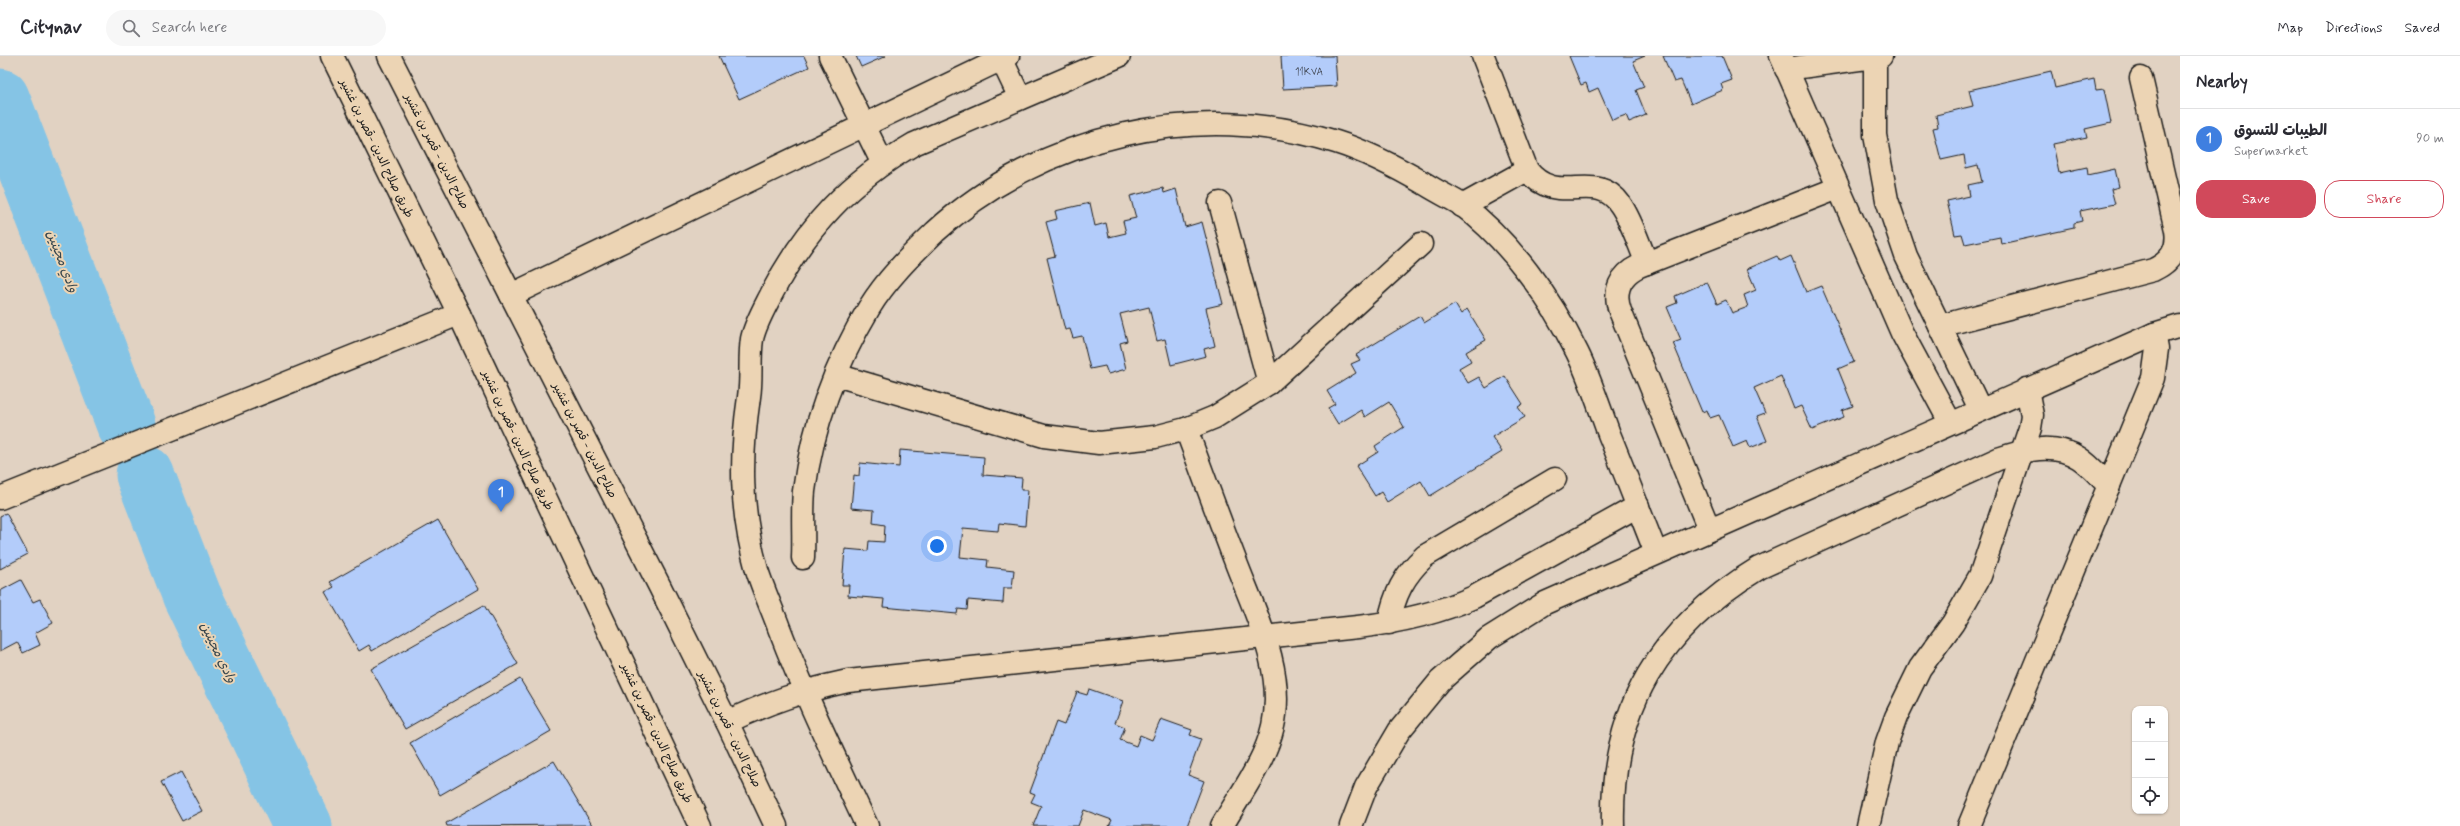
<!DOCTYPE html>
<meta charset="utf-8">
<style>
:root{--surface:#fff;--page:#f7f7f7;--text:#2b2b33;--muted:#7c7c81;--line:#e1e1e2;--accent:#d1495b}
body{margin:0;font-family:Mynerve,"Playpen Sans Arabic",sans-serif;background:var(--page);color:var(--text)}
.controls{position:absolute;right:12px;bottom:12px;display:grid;overflow:hidden;border-radius:8px;box-shadow:0 1px 3px #0004}
.controls button{width:36px;height:36px;display:grid;place-items:center;padding:0;border:0;border-bottom:1px solid var(--line);background:var(--surface);color:var(--text);font:20px sans-serif}
.you{position:absolute;left:937px;top:490px;width:14px;height:14px;margin:-10px;border:3px solid #fff;border-radius:50%;background:#1a73e8;box-shadow:0 0 0 6px #1a73e833}
.badge{display:grid;place-items:center;width:26px;height:26px;border-radius:50%;background:var(--accent);color:#fff;font-size:13px;font-weight:700}
.pin{position:absolute;translate:-50% -33px;filter:drop-shadow(0 1px 2px #0008)}
.pin::after{content:'';position:absolute;top:21px;width:14px;height:12px;background:inherit;clip-path:polygon(0 0,100% 0,50% 100%)}
.list{margin:0;padding:0;list-style:none}
h2{display:flex;justify-content:space-between;align-items:center;height:52px;margin:0;padding:0 16px;font-size:17px}
h2 small{font-size:13px;font-weight:400;color:var(--muted)}
.list li{display:grid;grid-template-columns:26px 1fr auto;gap:12px;align-items:center;box-sizing:border-box;height:60px;padding:0 16px;border-top:1px solid var(--line)}
.list b{display:block;font-size:15px;white-space:nowrap}
.list p{margin:0;font-size:13px;white-space:nowrap;color:var(--muted)}
.list em{font-size:13px;font-style:normal;color:var(--muted)}
.actions{display:flex;gap:8px;padding:12px 16px}
.actions a{flex:1;padding:9px 0;border:1px solid var(--accent);border-radius:16px;text-align:center;font-size:14px;color:var(--accent)}
.actions .main{background:var(--accent);color:#fff}
.icon{flex:none;width:22px;height:22px;fill:none;stroke:currentColor;stroke-width:2;stroke-linecap:round;stroke-linejoin:round}
.map{position:relative;flex:none;width:2180px;height:770px;overflow:hidden}
header{display:flex;align-items:center;gap:24px;box-sizing:border-box;height:56px;padding:0 20px;background:var(--surface);border-bottom:1px solid var(--line)}
header strong{font-size:19px}
nav{display:flex;gap:22px;margin-inline-start:auto;font-size:14px}
.search{width:280px;height:36px;background:var(--page);display:flex;align-items:center;gap:10px;box-sizing:border-box;padding:0 14px;border-radius:22px;color:var(--muted);font-size:15px}
main{display:flex}
aside{flex:1;background:var(--surface)}
.map>svg:first-child{display:block}
.lines{fill:none;stroke-linecap:round;stroke-linejoin:round}
.river{stroke:#85c4e5;stroke-width:59}
.building{fill:#b3ccfa;stroke:#1c1c1c}
.minor-casing{stroke:#1c1c1c;stroke-width:25}
.highway-casing{stroke:#1c1c1c;stroke-width:25}
.minor{stroke:#ecd4b4;stroke-width:22}
.highway{stroke:#ecd4b4;stroke-width:22}
.labels{text-anchor:middle;stroke-width:4;stroke-linejoin:round;paint-order:stroke}
.number-label{font-size:10px;fill:#424854}
.street-label{font-size:12px;fill:#1c1c1c;stroke:#ecd4b4}
.water-label{font-size:13px;font-style:italic;fill:#36464e;stroke:#ecd4b4}
</style>
<header>
<strong>Citynav</strong>
<div class="search"><svg class="icon" aria-label="search" viewBox="0 0 24 24"><circle cx="10" cy="10" r="6"/><path d="M15 15l6 6"/></svg>Search here</div>
<nav><a>Map</a><a>Directions</a><a>Saved</a></nav>
</header>
<main>
<div class="map">
<svg width="2180" height="770" viewBox="0 0 2180 770">
<rect width="100%" height="100%" fill="#e1d2c2"/>
<filter id="ink" filterUnits="userSpaceOnUse"><feTurbulence type="fractalNoise" baseFrequency=".025" numOctaves="2"/><feDisplacementMap in="SourceGraphic" scale="8" xChannelSelector="R" yChannelSelector="G"/><feConvolveMatrix kernelMatrix="1 2 1 2 8 2 1 2 1" color-interpolation-filters="sRGB"/></filter>
<g filter="url(#ink)">
<g class="lines">
<g class="river">
<polyline points="0,42 126,369"/>
<polyline points="145,419 192,540 303,770"/>
</g>
</g>
<g class="building">
<polygon points="719,0 804,0 809,11 739,43"/>
<polygon points="856,0 886,0 861,11"/>
<polygon points="1281,0 1335,0 1337,30 1283,33"/>
<polygon points="1569,0 1645,0 1633,5 1644,31 1636,34 1646,59 1629,66 1626,59 1612,64 1598,32 1589,36 1586,27 1581,29"/>
<polygon points="1663,0 1722,0 1732,24 1721,28 1723,34 1691,48 1681,24 1674,26"/>
<polygon points="2051,15 2055,32 2094,23 2096,34 2104,33 2111,67 2085,73 2087,81 2053,88 2059,117 2087,111 2088,119 2115,113 2119,131 2111,133 2115,148 2080,155 2082,165 2074,167 2074,172 2001,188 2000,181 1965,188 1962,178 1955,179 1947,145 1970,140 1968,129 1982,126 1978,109 1966,112 1964,99 1941,104 1933,72 1938,71 1936,59 1973,50 1969,34"/>
<polygon points="1163,132 1164,137 1176,133 1185,171 1202,166 1223,248 1206,252 1215,290 1204,293 1206,300 1171,309 1165,283 1157,285 1149,251 1120,258 1127,285 1120,287 1126,313 1108,318 1105,310 1090,313 1082,280 1073,282 1070,273 1065,274 1047,202 1055,200 1046,166 1057,163 1055,155 1090,147 1095,170 1106,167 1109,181 1126,177 1123,165 1136,162 1130,140"/>
<polygon points="1777,200 1780,205 1791,200 1806,236 1821,230 1854,306 1838,313 1853,350 1842,354 1844,361 1812,374 1801,350 1794,353 1781,320 1754,332 1765,357 1757,360 1767,385 1750,392 1747,385 1733,391 1719,359 1710,362 1707,354 1702,356 1673,287 1681,284 1667,251 1677,247 1675,240 1707,226 1717,248 1726,244 1732,257 1748,251 1744,239 1756,234 1747,213"/>
<polygon points="1455,248 1461,258 1467,253 1486,284 1466,296 1471,305 1459,312 1468,327 1479,321 1486,332 1505,320 1523,348 1518,351 1525,361 1492,381 1502,396 1430,440 1421,425 1387,446 1381,436 1375,440 1356,410 1378,396 1375,390 1404,371 1389,346 1365,361 1361,354 1338,368 1328,352 1335,348 1327,335 1356,317 1351,308 1360,304 1356,299 1420,260 1424,267"/>
<polygon points="900,394 984,401 983,419 1022,422 1021,434 1028,434 1025,470 999,467 998,475 963,472 960,501 988,504 987,511 1014,514 1012,532 1004,532 1003,547 968,544 967,554 958,553 957,558 883,551 884,543 848,540 849,529 842,529 845,493 868,495 869,485 884,486 885,469 873,467 874,454 851,452 854,419 859,420 860,407 899,411"/>
<polygon points="6,457 28,498 0,513 0,460"/>
<polygon points="438,464 478,533 372,595 369,589 359,595 325,536 334,531 330,526"/>
<polygon points="21,524 33,546 40,543 53,567 35,577 40,589 23,597 17,586 0,595 0,535"/>
<polygon points="484,549 518,608 405,673 371,613"/>
<polygon points="520,623 551,675 440,739 410,687"/>
<polygon points="1089,633 1123,645 1115,667 1125,671 1120,684 1136,690 1140,679 1152,684 1161,663 1192,674 1190,679 1201,683 1188,719 1204,725 1187,770 1109,770 1112,764 1084,754 1078,770 1033,770 1041,750 1031,746 1035,738 1030,736 1056,666 1064,669 1077,636 1087,639"/>
<polygon points="554,705 592,769 447,770 446,767"/>
<polygon points="181,716 202,755 182,765 161,726"/>
</g>
<g class="lines">
<g class="minor-casing">
<g id="minor">
<polyline points="830,0 882,106"/>
<polyline points="1000,0 1020,42"/>
<path d="M1483 0 1527 114C1558 153 1595 112 1620 148 1631 163 1639 189 1647 207"/>
<polyline points="1781,0 1902,277 1950,366"/>
<polyline points="1875,0 1875,79 1887,144 1906,200 1980,353"/>
<polyline points="1786,13 1881,0"/>
<polyline points="1220,147 1269,327"/>
<polyline points="1462,150 1527,114"/>
<polyline points="511,239 1008,0"/>
<path d="M1940 270 2153 214C2170 206 2179 194 2176 174L2141 22"/>
<polyline points="836,319 1044,380 1099,387 1155,381 1186,373 1215,361 1269,327 1421,188"/>
<path d="M1186 373C1202 416 1218 460 1235 504 1254 555 1286 614 1273 670 1265 706 1240 738 1222 770"/>
<polyline points="0,442 459,258"/>
<path d="M1709 473 1620 255C1613 235 1620 219 1639 210L1838 132"/>
<path d="M803 502C804 480 802 457 804 435 812 371 836 307 869 252 886 224 911 199 935 176 1041 79 1197 43 1336 86 1368 96 1398 112 1427 129 1438 136 1451 142 1462 149 1510 185 1551 243 1577 296 1590 322 1599 351 1609 378 1625 417 1640 457 1656 497"/>
<path d="M1389 567C1394 539 1404 519 1425 500L1555 423"/>
<path d="M727 666C769 646 802 635 848 625L1358 571C1399 566 1437 558 1474 541L1638 450"/>
<path d="M867 770C836 704 805 640 779 572 772 553 763 533 757 514 740 454 740 402 749 341 752 322 749 302 752 283 755 268 765 251 772 237 806 171 850 125 914 88L1119 0"/>
<polyline points="1351,770 1366,731 1399,675 1440,625 1489,582 1545,547 2154,278 2180,270"/>
<path d="M1613 770C1610 652 1660 572 1759 512L1998 403C2024 394 2054 386 2079 402 2090 409 2100 421 2109 430"/>
<polyline points="1868,770 1887,686 1896,661 1920,612 1953,567 1980,520 2030,372 2032,359 2027,333"/>
<polyline points="1969,770 2153,322 2157,293 2154,278"/>
</g>
</g>
<g class="highway-casing">
<g id="highway">
<polyline points="332,0 459,258 700,770"/>
<polyline points="389,0 660,531 727,666 776,770"/>
</g>
</g>
<use href="#minor" class="minor"/>
<use href="#highway" class="highway"/>
</g>
</g>
<g class="labels">
<g class="number-label">
<text x="1309" y="19">11KVA</text>
</g>
<g class="street-label">
<text transform="translate(377 92) rotate(64)" y="4">طريق صلاح الدين -قصر بن غشير</text>
<text transform="translate(437 95) rotate(63)" y="4">صلاح الدين - قصر بن غشير</text>
<text transform="translate(518 384) rotate(65)" y="4">طريق صلاح الدين -قصر بن غشير</text>
<text transform="translate(585 384) rotate(63)" y="4">صلاح الدين - قصر بن غشير</text>
<text transform="translate(730 673) rotate(64)" y="4">صلاح الدين - قصر بن غشير</text>
<text transform="translate(657 677) rotate(65)" y="4">طريق صلاح الدين -قصر بن غشير</text>
</g>
<g class="water-label">
<text transform="translate(63 205) rotate(69)" y="5">وادي مجينين</text>
<text transform="translate(219 596) rotate(64)" y="5">وادي مجينين</text>
</g>
</g>
</svg>
<div class="controls">
<button>+</button>
<button>−</button>
<button><svg class="icon" aria-label="locate" viewBox="0 0 24 24"><circle cx="12" cy="12" r="6"/><path d="M12 2v4M12 18v4M2 12h4M18 12h4"/></svg></button>
</div>
<div class="you"></div>
<div class="pin badge" style="left:501px;top:456px;background:#3f7fe0">1</div>
</div>
<aside>
<h2>Nearby<small></small></h2>
<ul class="list">
<li><span class="badge" style="background:#3f7fe0">1</span><div><b>الطيبات للتسوق</b><p>Supermarket</p></div><em>90 m</em></li>
</ul>
<div class="actions"><a class="main">Save</a><a>Share</a></div>
</aside>
</main>
